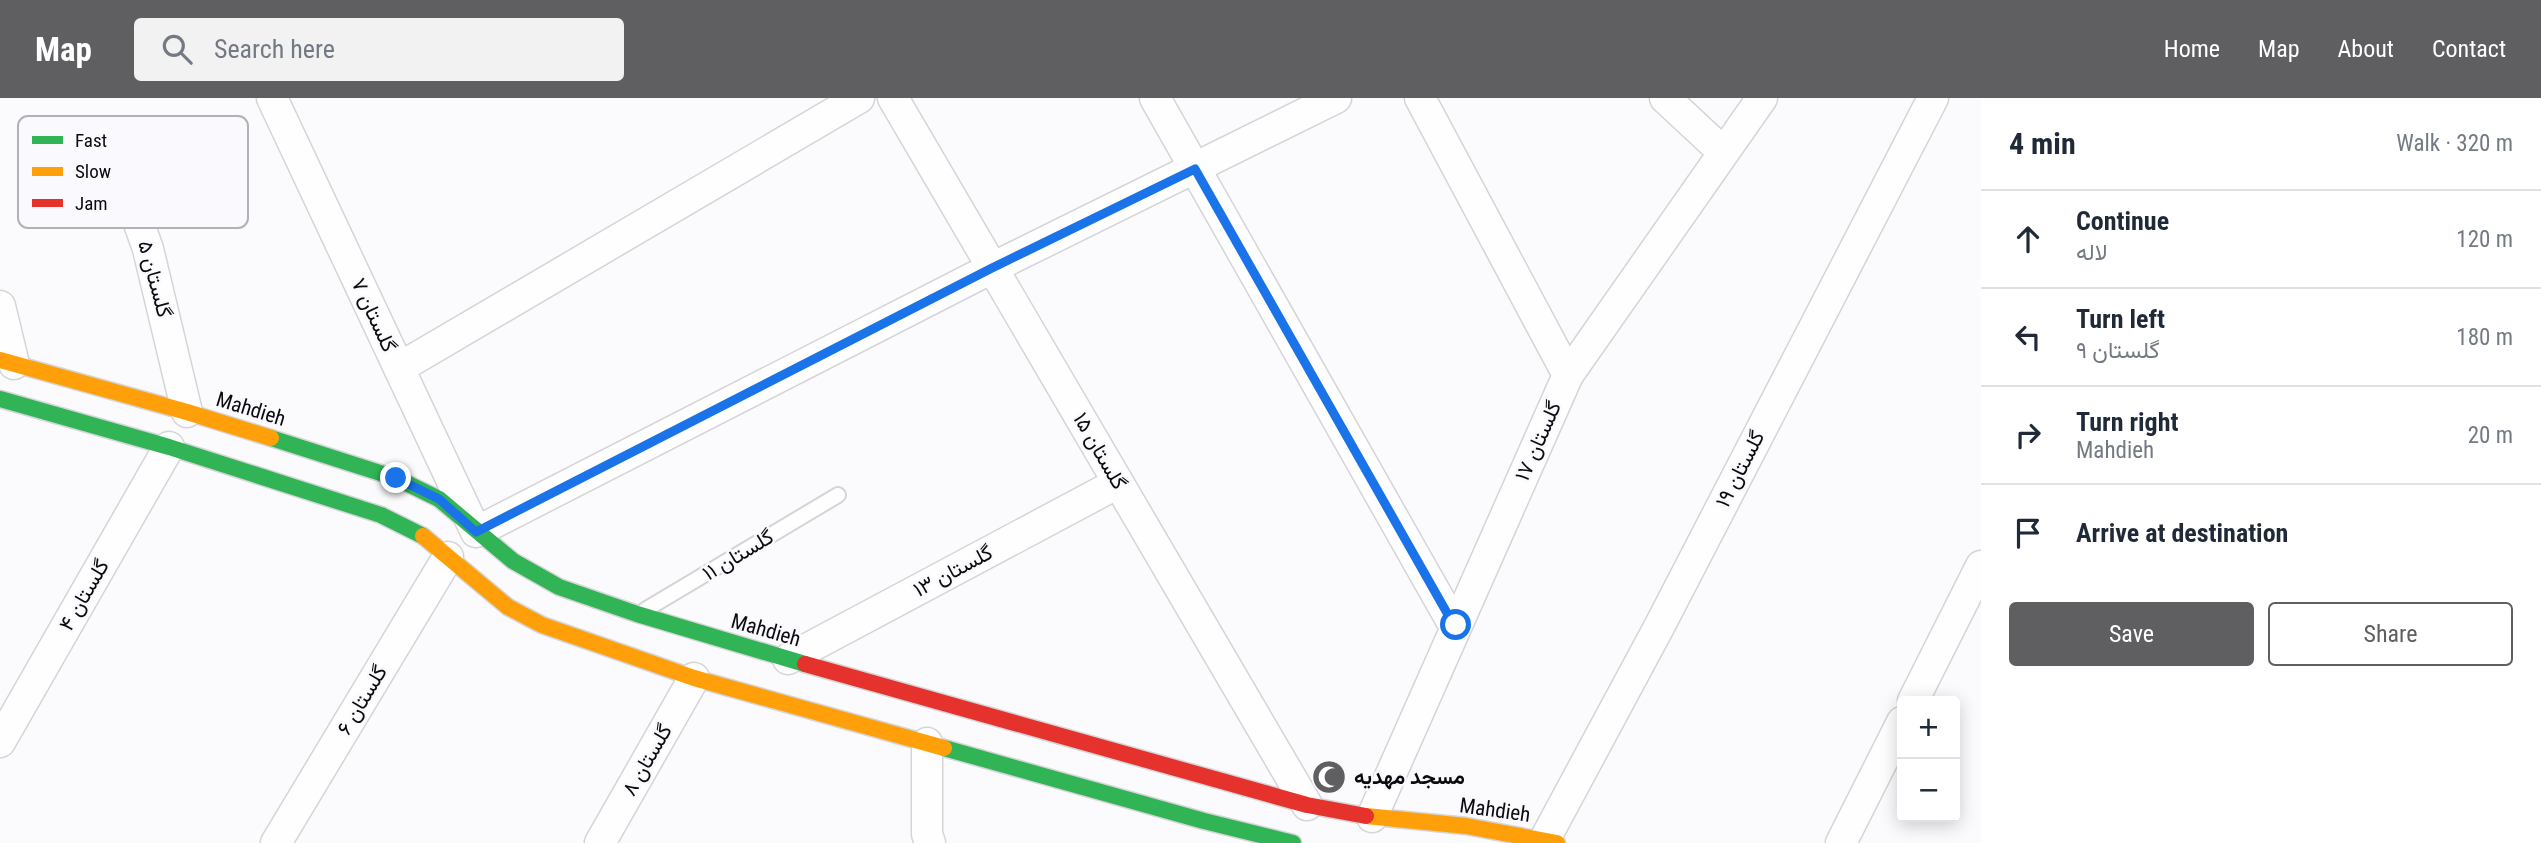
<!DOCTYPE html>
<meta charset="utf-8">
<style>
:root{--surface:#fff;--page:#f2f2f3;--text:#1f2937;--muted:#747a83;--line:#e0e1e3;--accent:#5f5f62}
body{margin:0;font-family:"Roboto Condensed",Vazirmatn,sans-serif;background:var(--page);color:var(--text)}
.controls{position:absolute;right:21px;bottom:21px;display:grid;overflow:hidden;border-radius:7px;box-shadow:0 4px 18px #0003}
.controls button{width:63px;height:63px;display:grid;place-items:center;padding:0;border:0;border-bottom:2px solid var(--line);background:var(--surface);color:var(--text);font:35px sans-serif}
.stop{position:absolute;width:21px;height:21px;margin:-16px;border:5px solid #1a73e8;border-radius:50%;background:#fff}
.stop.end{background:#1a73e8;border-color:#fff;box-shadow:0 2px 7px #0008}
.list{margin:0;padding:0;list-style:none}
h2{display:flex;justify-content:space-between;align-items:center;height:91px;margin:0;padding:0 28px;font-size:30px}
h2 small{font-size:23px;font-weight:400;color:var(--muted)}
.list li{display:grid;grid-template-columns:46px 1fr auto;gap:21px;align-items:center;box-sizing:border-box;height:98px;padding:0 28px;border-top:2px solid var(--line)}
.list b{display:block;font-size:26px;white-space:nowrap}
.list p{margin:0;font-size:23px;white-space:nowrap;color:var(--muted)}
.list em{font-size:23px;font-style:normal;color:var(--muted)}
.actions{display:flex;gap:14px;padding:21px 28px}
.actions a{flex:1;padding:16px 0;border:2px solid var(--accent);border-radius:7px;text-align:center;font-size:24px;color:var(--accent)}
.actions .main{background:var(--accent);color:#fff}
.icon{flex:none;width:38px;height:38px;fill:none;stroke:currentColor;stroke-width:2;stroke-linecap:round;stroke-linejoin:round}
.map{position:relative;flex:none;width:1981px;height:745px;overflow:hidden}
header{display:flex;align-items:center;gap:42px;box-sizing:border-box;height:98px;padding:0 35px;background:var(--accent);color:#fff}
header strong{font-size:33px}
nav{display:flex;gap:38px;margin-inline-start:auto;font-size:24px}
.search{width:490px;height:63px;background:var(--page);display:flex;align-items:center;gap:18px;box-sizing:border-box;padding:0 24px;border-radius:7px;color:var(--muted);font-size:26px}
main{display:flex}
aside{flex:1;background:var(--surface)}
.map>svg:first-child{display:block}
.lines{fill:none;stroke-linecap:round;stroke-linejoin:round}
.lane-casing{stroke:#d5d5d8;stroke-width:18}
.street-casing{stroke:#d5d5d8;stroke-width:33}
.fast-casing{stroke:#d5d5d8;stroke-width:19}
.slow-casing{stroke:#d5d5d8;stroke-width:19}
.jam-casing{stroke:#d5d5d8;stroke-width:19}
.lane{stroke:#fefeff;stroke-width:14}
.street{stroke:#fefeff;stroke-width:30}
.fast{stroke:#30b455;stroke-width:16}
.slow{stroke:#ff9f0a;stroke-width:16}
.jam{stroke:#e5322d;stroke-width:16}
.route{stroke:#1a73e8;stroke-width:9}
.labels{text-anchor:middle;stroke-width:5;stroke-linejoin:round;paint-order:stroke}
.street-label{font-size:21px;fill:#0b0b0e;stroke:#fafafe}
.poi-label{font-size:21px;font-weight:bold;fill:#0b0b0e;stroke:#fafafe;text-anchor:start}
.key{fill:#fafafe;stroke:#b2b2b6;stroke-width:2}
.key-label{font-size:19px;fill:#0b0b0e}
</style>
<header>
<strong>Map</strong>
<div class="search"><svg class="icon" aria-label="search" viewBox="0 0 24 24"><circle cx="10" cy="10" r="6"/><path d="M15 15l6 6"/></svg>Search here</div>
<nav><a>Home</a><a>Map</a><a>About</a><a>Contact</a></nav>
</header>
<main>
<div class="map">
<svg width="1981" height="745" viewBox="0 0 1981 745">
<rect width="100%" height="100%" fill="#fbfbfd"/>
<g class="lines">
<g class="lane-casing">
<polyline id="lane" points="645,512 838,397"/>
</g>
<g class="street-casing">
<g id="street">
<polyline points="272,0 476,434 992,170 1336,0"/>
<polyline points="893,0 1307,707"/>
<polyline points="1155,0 1455,529"/>
<polyline points="1420,0 1568,277"/>
<polyline points="1665,0 1723,54"/>
<polyline points="113,52 148,151 187,314"/>
<polyline points="0,208 14,266"/>
<polyline points="399,270 859,0"/>
<polyline points="788,561 1118,385"/>
<polyline points="1913,603 1981,468"/>
<polyline points="0,644 169,349"/>
<polyline points="927,645 927,736 930,745"/>
<polyline points="1372,719 1568,277 1762,0"/>
<polyline points="1545,741 1659,529 1933,0"/>
<polyline points="276,745 448,459"/>
<polyline points="600,745 694,580"/>
<polyline points="1841,745 1902,624"/>
</g>
</g>
<g class="fast-casing">
<g id="fast">
<polyline points="0,301 169,349 381,417 423,438"/>
<polyline points="271,340 396,380 439,401 513,463 559,489 637,516 805,566"/>
<polyline points="944,650 1204,723 1293,745"/>
</g>
</g>
<g class="slow-casing">
<g id="slow">
<polyline points="0,262 187,314 271,340"/>
<polyline points="423,438 508,509 542,527 694,580 944,650"/>
<polyline points="1366,718 1466,728 1557,745"/>
</g>
</g>
<g class="jam-casing">
<polyline id="jam" points="805,566 1307,707 1366,718"/>
</g>
<use href="#lane" class="lane"/>
<use href="#street" class="street"/>
<use href="#fast" class="fast"/>
<use href="#slow" class="slow"/>
<use href="#jam" class="jam"/>
</g>
<g class="lines">
<polyline class="route" points="396,380 439,401 476,434 992,170 1195,71 1455,529 1456,527"/>
</g>
<defs>
<g id="mosque-disc" transform="scale(1.75)"><circle r="9.5" fill="#5f5f62" stroke="#fafafe"/><path d="M3.5-4.9A6 6 0 1 0 3.5 4.9A5 5 0 1 1 3.5-4.9Z" fill="#fff"/></g>
</defs>
<g fill-rule="evenodd">
<use href="#mosque-disc" x="1329" y="679"/>
</g>
<g class="labels">
<g class="street-label">
<text transform="translate(155 181) rotate(75)" y="7">گلستان ۵</text>
<text transform="translate(374 217) rotate(65)" y="7">گلستان ۷</text>
<text transform="translate(251 311) rotate(17)" y="7">Mahdieh</text>
<text transform="translate(1538 343) rotate(-66)" y="7">گلستان ۱۷</text>
<text transform="translate(1100 353) rotate(60)" y="7">گلستان ۱۵</text>
<text transform="translate(1740 371) rotate(-63)" y="7">گلستان ۱۹</text>
<text transform="translate(738 457) rotate(-31)" y="7">گلستان ۱۱</text>
<text transform="translate(953 473) rotate(-28)" y="7">گلستان ۱۳</text>
<text transform="translate(84 497) rotate(-60)" y="7">گلستان ۴</text>
<text transform="translate(766 532) rotate(16)" y="7">Mahdieh</text>
<text transform="translate(362 602) rotate(-59)" y="7">گلستان ۶</text>
<text transform="translate(647 662) rotate(-60)" y="7">گلستان ۸</text>
<text transform="translate(1495 712) rotate(8)" y="7">Mahdieh</text>
</g>
<g class="poi-label">
<text x="1354" y="686">مسجد مهدیه</text>
</g>
</g>
<rect x="18" y="18" width="230" height="112" rx="10" class="key"/>
<rect x="32" y="38" width="31" height="8" fill="#30b455"/>
<rect x="32" y="69" width="31" height="9" fill="#ff9f0a"/>
<rect x="32" y="101" width="31" height="8" fill="#e5322d"/>
<g class="key-label">
<text x="75" y="49">Fast</text>
<text x="75" y="80">Slow</text>
<text x="75" y="112">Jam</text>
</g>
</svg>
<div class="controls">
<button>+</button>
<button>−</button>
</div>
<div class="stop" style="left:1456px;top:527px"></div>
<div class="stop end" style="left:396px;top:380px"></div>
</div>
<aside>
<h2>4 min<small>Walk · 320 m</small></h2>
<ul class="list">
<li><svg class="icon" aria-label="ahead" viewBox="0 0 24 24"><path d="M12 20V5M6 11l6-6 6 6"/></svg><div><b>Continue</b><p>لاله</p></div><em>120 m</em></li>
<li><svg class="icon" aria-label="left" viewBox="0 0 24 24"><path d="M17 20v-9H6M10 6l-5 5 5 5"/></svg><div><b>Turn left</b><p>گلستان ۹</p></div><em>180 m</em></li>
<li><svg class="icon" aria-label="right" viewBox="0 0 24 24"><path d="M7 20v-9h11M14 6l5 5-5 5"/></svg><div><b>Turn right</b><p>Mahdieh</p></div><em>20 m</em></li>
<li><svg class="icon" aria-label="arrive" viewBox="0 0 24 24"><path d="M6 21V4h12l-3 4 3 4H6"/></svg><div><b>Arrive at destination</b></div></li>
</ul>
<div class="actions"><a class="main">Save</a><a>Share</a></div>
</aside>
</main>
